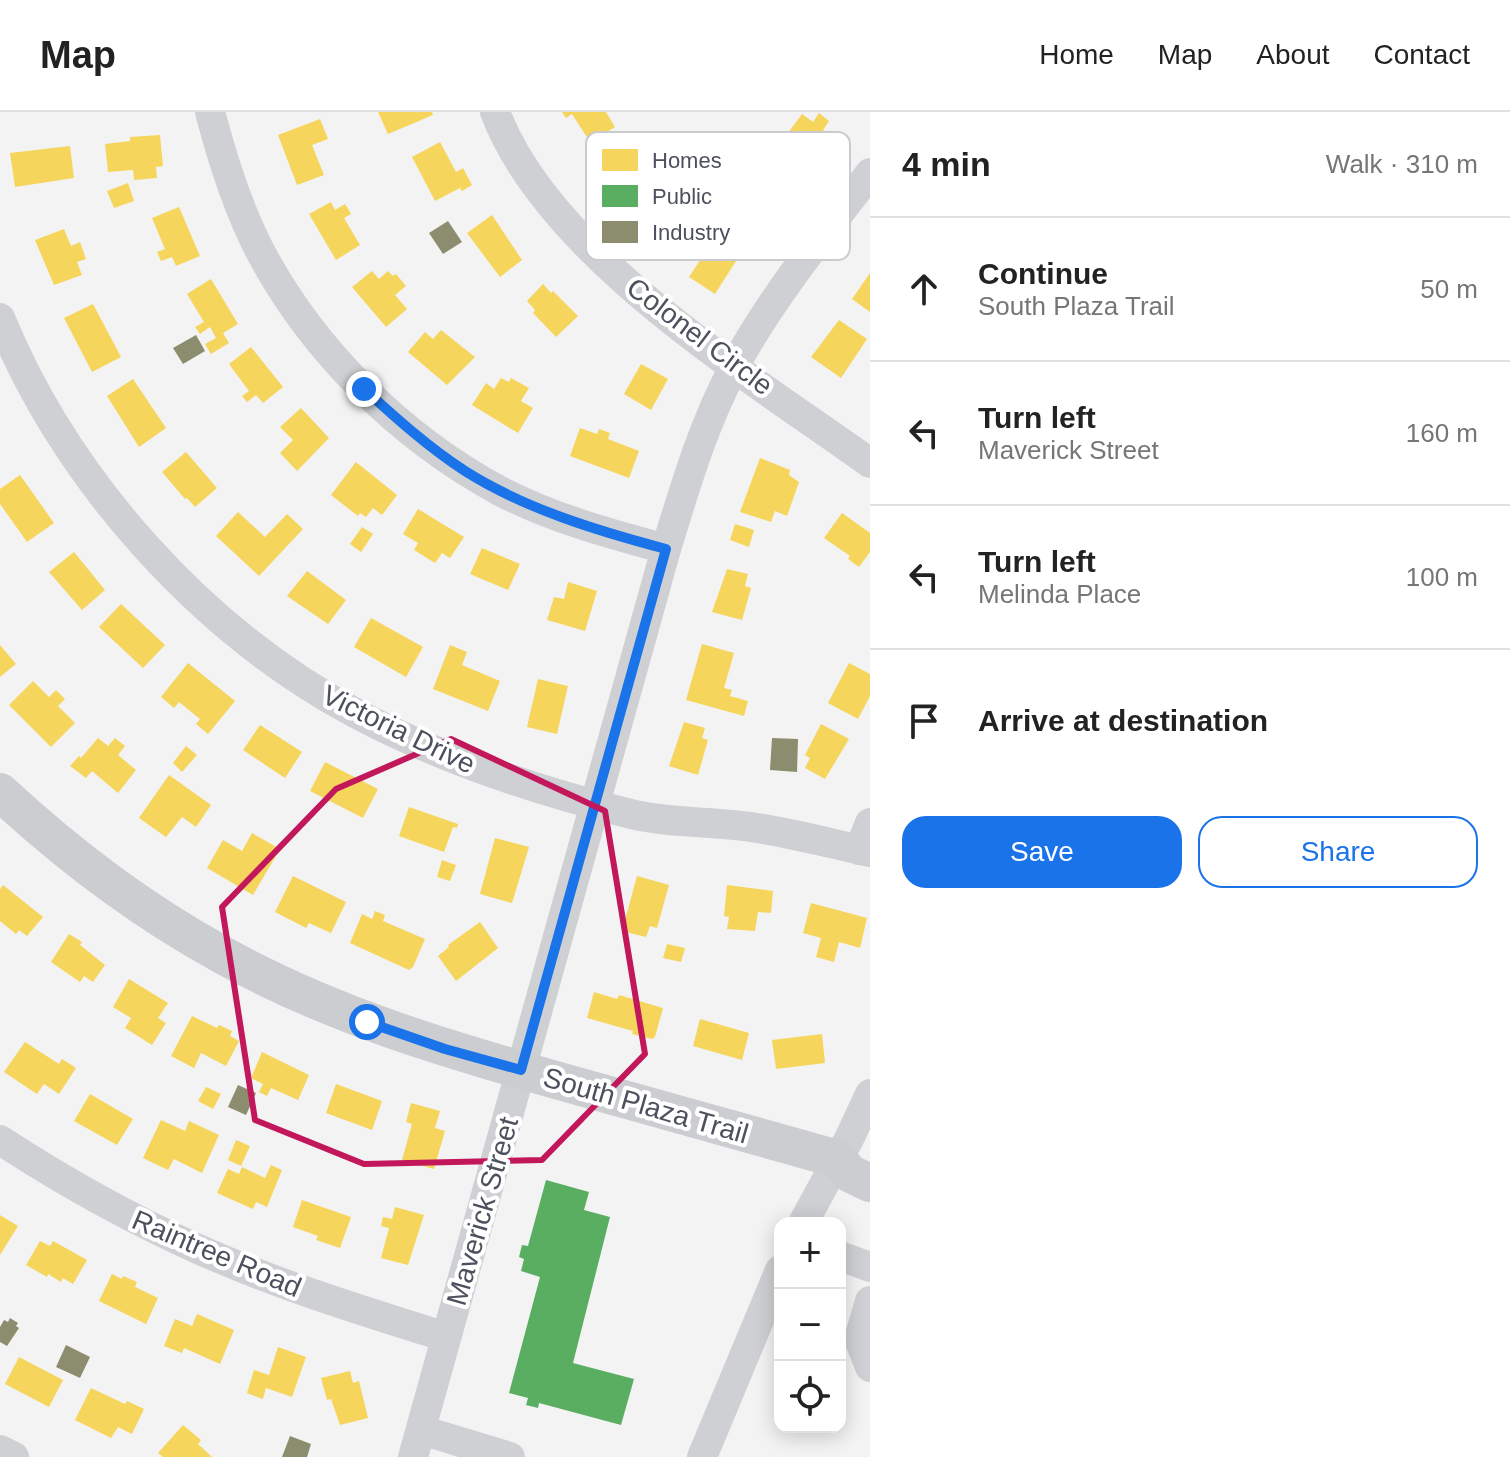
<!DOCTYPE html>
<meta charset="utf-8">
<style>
:root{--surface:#fff;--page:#f2f2f2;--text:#222;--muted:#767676;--line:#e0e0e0;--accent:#1a73e8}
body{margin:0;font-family:Helvetica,sans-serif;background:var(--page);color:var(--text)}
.controls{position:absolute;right:24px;bottom:24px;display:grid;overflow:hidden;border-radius:16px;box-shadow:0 4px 20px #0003}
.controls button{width:72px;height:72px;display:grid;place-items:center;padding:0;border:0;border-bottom:2px solid var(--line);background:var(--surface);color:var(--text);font:40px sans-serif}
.stop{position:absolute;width:24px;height:24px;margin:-18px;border:6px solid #1a73e8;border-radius:50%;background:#fff}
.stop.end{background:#1a73e8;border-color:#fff;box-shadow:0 2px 8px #0008}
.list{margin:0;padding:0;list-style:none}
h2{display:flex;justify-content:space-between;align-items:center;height:104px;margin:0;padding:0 32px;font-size:34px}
h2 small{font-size:26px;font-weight:400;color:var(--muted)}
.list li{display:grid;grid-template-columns:52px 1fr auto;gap:24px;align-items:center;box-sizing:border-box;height:144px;padding:0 32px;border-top:2px solid var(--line)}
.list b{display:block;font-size:30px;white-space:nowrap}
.list p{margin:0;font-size:26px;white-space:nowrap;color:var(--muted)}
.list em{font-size:26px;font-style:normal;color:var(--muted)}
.actions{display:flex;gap:16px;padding:24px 32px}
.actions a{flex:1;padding:18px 0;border:2px solid var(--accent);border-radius:24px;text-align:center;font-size:28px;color:var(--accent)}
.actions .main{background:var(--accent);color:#fff}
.icon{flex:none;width:44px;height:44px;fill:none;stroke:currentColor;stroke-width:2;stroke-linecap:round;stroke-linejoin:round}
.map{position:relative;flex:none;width:870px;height:1345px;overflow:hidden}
header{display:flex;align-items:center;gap:48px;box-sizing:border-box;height:112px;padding:0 40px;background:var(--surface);border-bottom:2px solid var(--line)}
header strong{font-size:38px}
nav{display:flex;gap:44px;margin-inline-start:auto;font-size:28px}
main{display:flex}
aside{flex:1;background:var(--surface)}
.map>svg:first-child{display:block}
.homes{fill:#f6d55c}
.public{fill:#5aae61}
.industry{fill:#8c8c6e}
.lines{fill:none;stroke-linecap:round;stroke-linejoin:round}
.minor{stroke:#cfd0d3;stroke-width:30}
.major{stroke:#cbcdd0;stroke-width:38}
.route{stroke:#1a73e8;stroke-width:10}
.marked{fill:none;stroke:#c2185b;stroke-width:6;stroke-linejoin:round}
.labels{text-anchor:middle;stroke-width:8;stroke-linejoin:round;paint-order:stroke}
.street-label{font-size:28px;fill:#4c515d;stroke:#fff}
.key{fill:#fff;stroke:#c9cbce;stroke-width:2}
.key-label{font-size:22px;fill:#4c515d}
</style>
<header>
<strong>Map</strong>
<nav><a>Home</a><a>Map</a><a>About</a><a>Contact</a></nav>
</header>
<main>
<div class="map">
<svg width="870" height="1345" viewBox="0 0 870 1345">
<rect width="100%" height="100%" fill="#f3f3f3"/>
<g class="homes">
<polygon points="378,0 432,0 433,3 388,22"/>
<polygon points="562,0 606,0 615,15 590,30 572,2 566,6"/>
<polygon points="819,1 829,9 823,18 828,21 802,56 776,37 802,2 813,10"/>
<polygon points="320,7 328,27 312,33 324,63 297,73 278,23"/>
<polygon points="160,23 163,54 156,55 157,66 134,68 133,58 108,60 105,32 130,29 130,25"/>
<polygon points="440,30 456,60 463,56 472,73 462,79 460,76 435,89 412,45"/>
<polygon points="70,34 74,66 15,75 10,41"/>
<polygon points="128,71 134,89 114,96 107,79"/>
<polygon points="331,90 335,98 345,92 351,102 344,106 360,133 336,148 309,102"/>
<polygon points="179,95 200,144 176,154 172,145 161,149 157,140 165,137 152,106"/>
<polygon points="492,103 522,148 500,165 467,121"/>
<polygon points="64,117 71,134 80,130 86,147 77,150 82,163 54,173 35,128"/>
<polygon points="718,121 743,138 715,182 689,165"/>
<polygon points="372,159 379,167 388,159 393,164 396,162 406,174 395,183 407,197 386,215 352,175"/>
<polygon points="870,161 870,200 852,187"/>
<polygon points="211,167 238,212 223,221 229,231 211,242 205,232 216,226 210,215 200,222 195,215 204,210 187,182"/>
<polygon points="543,172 551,181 553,179 578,204 556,225 533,201 535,198 527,189"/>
<polygon points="93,192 121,245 92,260 64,206"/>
<polygon points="839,208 867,227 841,266 811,245"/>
<polygon points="441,218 475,245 447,273 408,240 425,220 433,227"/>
<polygon points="251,235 283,275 263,291 256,283 247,290 242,284 249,279 229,252"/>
<polygon points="641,252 668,267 651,298 624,282"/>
<polygon points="501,266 509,270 511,266 529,276 521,289 533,296 518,321 472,293 486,271 494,277"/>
<polygon points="133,267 166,316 139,335 107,284"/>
<polygon points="301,296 329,326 297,359 280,341 293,328 280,315"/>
<polygon points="580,316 597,322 599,317 610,321 608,327 639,339 629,366 570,344"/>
<polygon points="186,340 217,376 195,395 187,386 185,387 162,360"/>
<polygon points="760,346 790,358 789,363 799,370 787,404 775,399 771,410 740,400"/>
<polygon points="356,350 397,383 382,403 373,396 366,405 360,401 358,404 331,383"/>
<polygon points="20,363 54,411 27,430 0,392 0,377"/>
<polygon points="418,397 464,425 450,446 442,441 435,451 414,438 418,431 403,422"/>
<polygon points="238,400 265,425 287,402 303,417 259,464 216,424"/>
<polygon points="842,401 870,421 870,440 859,455 848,447 850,444 824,426"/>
<polygon points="735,412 754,418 749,435 730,428"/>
<polygon points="362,415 373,422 361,440 350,432"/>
<polygon points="482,436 520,452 508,478 470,462"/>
<polygon points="74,440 105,478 82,498 49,460"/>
<polygon points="727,457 748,462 745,474 751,476 742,508 712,500"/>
<polygon points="307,459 346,488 328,512 287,484"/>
<polygon points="568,470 597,479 585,519 547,508 554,485 564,487"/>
<polygon points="121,492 165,533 143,556 99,515"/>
<polygon points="371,506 423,535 406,565 354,535"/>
<polygon points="702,532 734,541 724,576 732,578 730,584 748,589 744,604 686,588"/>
<polygon points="0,533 16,552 0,565"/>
<polygon points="450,533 467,540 462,553 500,569 488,599 433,577"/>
<polygon points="188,551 235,589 208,622 196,612 200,607 179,590 174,596 161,585"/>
<polygon points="849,551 870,562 870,584 858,607 828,591"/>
<polygon points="538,567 568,574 557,622 527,615"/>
<polygon points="33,569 49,585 56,578 65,587 58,594 75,611 51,635 9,593"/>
<polygon points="684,610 705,616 702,626 708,628 698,663 669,654"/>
<polygon points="821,612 849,627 825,667 805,656 810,646 805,643"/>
<polygon points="260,613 302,640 285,666 243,638"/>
<polygon points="98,626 108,634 115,626 125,634 118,643 136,658 118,681 92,659 86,666 70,654 79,644 81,646"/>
<polygon points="186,634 197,643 182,660 173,651"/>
<polygon points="325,650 378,677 363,706 310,679"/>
<polygon points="169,663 211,693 196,715 182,705 166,725 139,706"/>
<polygon points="409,695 458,712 457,716 453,715 444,740 399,724"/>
<polygon points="252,721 280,737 253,783 207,756 223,728 242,739"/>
<polygon points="495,726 529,735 512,791 480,782"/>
<polygon points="442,748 456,753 450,769 437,765"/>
<polygon points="293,764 346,790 331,821 309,811 306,816 275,800"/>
<polygon points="637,764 669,773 657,816 650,814 646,825 622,819"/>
<polygon points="3,773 43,805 27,824 19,818 16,822 0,809 0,777"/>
<polygon points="727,773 773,779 771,801 758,800 755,819 727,817 729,805 724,804"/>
<polygon points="811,791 867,806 860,836 839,830 834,850 816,845 821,826 803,821"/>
<polygon points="375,799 385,803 383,809 425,827 413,855 409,858 350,831 362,802 372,807"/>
<polygon points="480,810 498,836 456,869 438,844 449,835 448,833"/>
<polygon points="69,822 82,830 80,833 105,853 93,870 84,864 80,870 51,850"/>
<polygon points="667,832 685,836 681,850 663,846"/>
<polygon points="129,867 168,891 158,906 166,911 152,933 125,916 131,906 113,895"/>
<polygon points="594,880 617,887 619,883 663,896 655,925 652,927 632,922 633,919 587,906"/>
<polygon points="192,904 217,916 219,913 232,919 230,924 239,929 226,954 201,941 194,956 171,944"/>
<polygon points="700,907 749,921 742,948 693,934"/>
<polygon points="822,922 825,951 776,957 772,928"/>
<polygon points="25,930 59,952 62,947 76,956 59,982 44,972 37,982 4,960"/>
<polygon points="262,940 309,963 298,988 271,976 267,984 259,980 263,972 251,966"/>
<polygon points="336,972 382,989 372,1018 326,1001"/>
<polygon points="206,975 221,982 213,997 198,989"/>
<polygon points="90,982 133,1007 117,1033 74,1009"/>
<polygon points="411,991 440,999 435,1016 445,1019 434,1057 402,1048 412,1012 406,1010"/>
<polygon points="161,1008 185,1019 189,1009 219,1023 202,1061 174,1047 168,1058 143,1046"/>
<polygon points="236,1028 250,1034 241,1054 228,1048"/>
<polygon points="271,1053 282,1058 267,1095 256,1090 253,1097 217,1081 228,1057 239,1062 242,1055 265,1066"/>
<polygon points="302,1088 351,1105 340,1136 316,1128 318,1124 293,1115"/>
<polygon points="395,1095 424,1103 408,1153 381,1146 389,1116 381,1114 383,1105 392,1107"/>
<polygon points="0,1103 18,1114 0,1143"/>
<polygon points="40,1129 50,1134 53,1129 87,1148 73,1172 63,1166 61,1170 48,1162 47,1165 26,1153"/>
<polygon points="112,1162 122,1167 123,1164 137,1170 135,1175 158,1186 146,1212 99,1189"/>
<polygon points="197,1202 234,1218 220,1252 184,1236 182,1241 164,1234 175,1207 192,1214"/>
<polygon points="278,1235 306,1245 292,1285 266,1276 263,1287 247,1281 254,1258 269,1263"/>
<polygon points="19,1245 63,1268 49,1295 5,1272"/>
<polygon points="350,1259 353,1271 359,1269 368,1306 340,1313 331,1287 327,1288 321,1266"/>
<polygon points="91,1276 125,1292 127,1289 144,1297 132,1322 118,1315 111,1326 75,1308"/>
<polygon points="183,1313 201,1328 198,1332 212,1345 163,1345 158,1341"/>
</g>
<polygon class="public" points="546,1068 589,1080 584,1098 610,1105 573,1251 634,1267 621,1313 539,1291 538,1296 526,1293 528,1286 509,1281 540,1165 521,1159 524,1147 519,1145 522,1133 528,1134"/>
<g class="industry">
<polygon points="448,109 462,130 443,142 429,121"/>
<polygon points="196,223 205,239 183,252 173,236"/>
<polygon points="772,626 798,627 797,660 770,658"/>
<polygon points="238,973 256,981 246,1003 228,995"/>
<polygon points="10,1206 18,1211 16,1214 19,1216 7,1234 0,1230 0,1215 4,1208 8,1210"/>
<polygon points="66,1233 90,1245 80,1266 56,1255"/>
<polygon points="290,1324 311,1332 307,1345 282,1345"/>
</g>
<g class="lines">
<g class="minor">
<path d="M210 0C222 46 237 94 259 137 311 237 400 325 500 379 551 406 611 422 666 437"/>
<path d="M495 0C549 143 749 264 870 351"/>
<path d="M0 206C67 369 202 520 359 603 444 648 538 679 631 702 673 712 716 709 757 716 795 722 833 732 870 740"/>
<polyline points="859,738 870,711"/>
<path d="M0 1028C63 1069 129 1106 198 1137 278 1173 363 1199 446 1225"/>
<polyline points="803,1111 849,1027 870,982"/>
<polyline points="840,1144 870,1155"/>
<polyline points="870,1189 859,1227 870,1255"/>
<polyline points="421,1318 510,1345"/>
<polyline points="0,1338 14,1345"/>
<path d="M413 1345 666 437C685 375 703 313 734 255 771 186 823 123 870 61"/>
<polyline points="702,1345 780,1158"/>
</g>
<path class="major" d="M0 680C67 742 139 797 219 841 329 903 449 938 570 972 659 997 749 1022 838 1047L849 1061 870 1071"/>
</g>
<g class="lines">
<path class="route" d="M364 277C396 306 428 335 465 359 525 397 598 419 666 437L521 958 445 937 367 910"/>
</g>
<path class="marked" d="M451 627 605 699 645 942 542 1048 364 1052 255 1008 222 795 336 677Z"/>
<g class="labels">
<g class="street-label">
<text transform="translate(700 224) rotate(37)" y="10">Colonel Circle</text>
<text transform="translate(399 617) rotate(26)" y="10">Victoria Drive</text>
<text transform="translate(646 993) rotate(16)" y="10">South Plaza Trail</text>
<text transform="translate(482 1099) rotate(-74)" y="10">Maverick Street</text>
<text transform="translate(217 1141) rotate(23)" y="10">Raintree Road</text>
</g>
</g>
<rect x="586" y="20" width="264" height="128" rx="12" class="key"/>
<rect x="602" y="37" width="36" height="22" fill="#f6d55c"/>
<rect x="602" y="73" width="36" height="22" fill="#5aae61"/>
<rect x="602" y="109" width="36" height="22" fill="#8c8c6e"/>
<g class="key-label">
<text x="652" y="56">Homes</text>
<text x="652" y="92">Public</text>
<text x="652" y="128">Industry</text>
</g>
</svg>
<div class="controls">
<button>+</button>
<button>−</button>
<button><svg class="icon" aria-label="locate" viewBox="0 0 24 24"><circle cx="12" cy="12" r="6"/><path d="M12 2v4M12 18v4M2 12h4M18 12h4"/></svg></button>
</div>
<div class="stop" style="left:367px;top:910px"></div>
<div class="stop end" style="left:364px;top:277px"></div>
</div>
<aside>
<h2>4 min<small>Walk · 310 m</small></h2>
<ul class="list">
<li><svg class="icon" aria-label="ahead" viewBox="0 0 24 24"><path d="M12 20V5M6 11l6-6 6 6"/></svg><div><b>Continue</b><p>South Plaza Trail</p></div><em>50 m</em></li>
<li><svg class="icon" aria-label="left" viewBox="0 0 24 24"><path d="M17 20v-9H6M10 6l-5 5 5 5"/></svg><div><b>Turn left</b><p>Maverick Street</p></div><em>160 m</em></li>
<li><svg class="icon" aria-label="left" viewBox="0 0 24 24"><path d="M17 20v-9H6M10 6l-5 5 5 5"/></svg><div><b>Turn left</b><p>Melinda Place</p></div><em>100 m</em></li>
<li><svg class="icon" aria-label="arrive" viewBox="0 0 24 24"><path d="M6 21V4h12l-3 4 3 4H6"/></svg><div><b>Arrive at destination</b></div></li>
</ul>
<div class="actions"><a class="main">Save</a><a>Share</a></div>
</aside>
</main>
